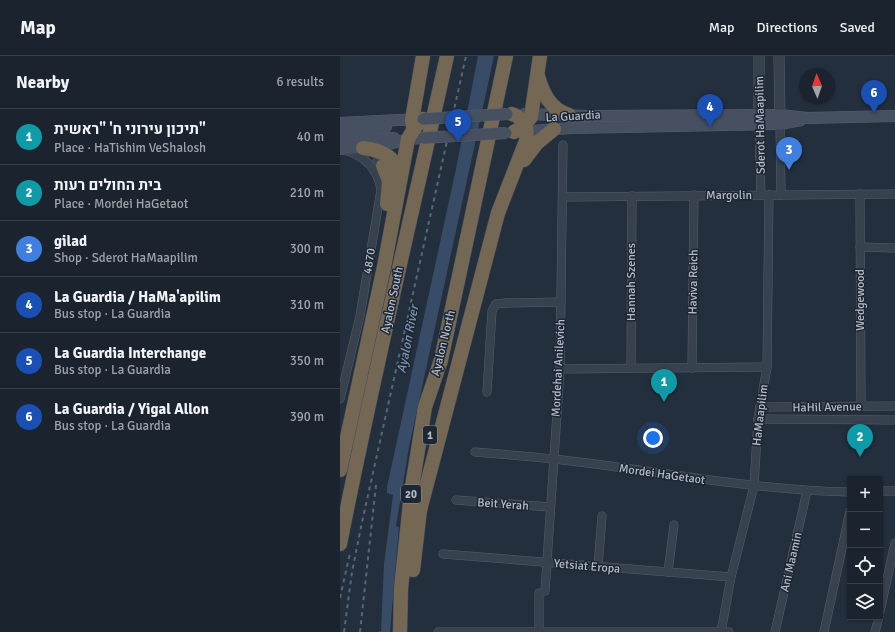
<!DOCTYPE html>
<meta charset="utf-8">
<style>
:root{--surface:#1b232e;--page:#242b36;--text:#f1f3f6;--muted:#a0a4aa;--line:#39404a;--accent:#8ab4f8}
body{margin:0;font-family:Signika,Heebo,sans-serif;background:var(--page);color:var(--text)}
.controls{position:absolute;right:12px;bottom:12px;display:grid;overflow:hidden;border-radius:0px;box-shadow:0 1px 3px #0004}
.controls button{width:36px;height:36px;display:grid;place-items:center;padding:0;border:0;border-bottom:1px solid var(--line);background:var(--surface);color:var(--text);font:20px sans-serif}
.compass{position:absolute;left:459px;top:12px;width:36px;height:36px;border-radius:50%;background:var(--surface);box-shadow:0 1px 3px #0004;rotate:358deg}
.you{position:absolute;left:313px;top:382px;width:14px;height:14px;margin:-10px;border:3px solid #fff;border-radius:50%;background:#1a73e8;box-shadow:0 0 0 6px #1a73e833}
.badge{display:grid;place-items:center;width:26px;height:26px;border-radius:50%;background:var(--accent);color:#fff;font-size:13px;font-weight:700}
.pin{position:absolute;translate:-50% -33px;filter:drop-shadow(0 1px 2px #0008)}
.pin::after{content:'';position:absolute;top:21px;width:14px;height:12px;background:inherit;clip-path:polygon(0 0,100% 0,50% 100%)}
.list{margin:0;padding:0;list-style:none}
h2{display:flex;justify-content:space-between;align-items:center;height:52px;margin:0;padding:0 16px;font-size:17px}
h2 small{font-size:13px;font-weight:400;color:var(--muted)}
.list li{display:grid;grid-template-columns:26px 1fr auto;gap:12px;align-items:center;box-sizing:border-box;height:56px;padding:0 16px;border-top:1px solid var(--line)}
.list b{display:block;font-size:15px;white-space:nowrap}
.list p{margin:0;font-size:13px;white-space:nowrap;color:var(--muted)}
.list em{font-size:13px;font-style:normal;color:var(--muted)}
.icon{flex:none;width:22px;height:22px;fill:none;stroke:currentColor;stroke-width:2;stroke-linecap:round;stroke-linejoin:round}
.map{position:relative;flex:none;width:555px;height:576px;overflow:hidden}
header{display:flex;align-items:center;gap:24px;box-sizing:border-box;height:56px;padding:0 20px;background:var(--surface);border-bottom:1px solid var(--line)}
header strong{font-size:19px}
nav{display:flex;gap:22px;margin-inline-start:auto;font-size:14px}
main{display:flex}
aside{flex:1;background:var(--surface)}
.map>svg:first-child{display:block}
.water{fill:#394c67}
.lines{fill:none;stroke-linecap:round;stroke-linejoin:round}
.motorway-tunnel{stroke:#3a4453;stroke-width:14;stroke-dasharray:14 7;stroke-linecap:butt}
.minor-casing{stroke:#565f6c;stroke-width:9}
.tertiary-casing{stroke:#565f6c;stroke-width:11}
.secondary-casing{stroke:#565f6c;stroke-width:12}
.motorway-casing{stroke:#434c59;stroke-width:15}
.minor{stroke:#38414e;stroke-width:8}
.tertiary{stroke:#38414e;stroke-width:10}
.secondary{stroke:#465061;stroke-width:11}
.motorway{stroke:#746855;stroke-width:14}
.rail{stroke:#5a6575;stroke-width:2;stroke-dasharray:4 4;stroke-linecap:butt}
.secondary-bridge-casing{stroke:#565f6c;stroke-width:12;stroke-linecap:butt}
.secondary-bridge{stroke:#465061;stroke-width:11}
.labels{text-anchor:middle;stroke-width:3;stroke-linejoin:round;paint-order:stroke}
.shield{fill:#1d2633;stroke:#878f9c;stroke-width:1}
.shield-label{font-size:11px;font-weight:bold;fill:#b4bcc9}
.street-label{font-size:12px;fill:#b4bcc9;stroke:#1d2633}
.water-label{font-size:13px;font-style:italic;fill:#7c92b1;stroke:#1d2633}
</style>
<header>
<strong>Map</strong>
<nav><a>Map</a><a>Directions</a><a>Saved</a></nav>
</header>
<main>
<aside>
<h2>Nearby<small>6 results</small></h2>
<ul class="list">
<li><span class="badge" style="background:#0f9aa8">1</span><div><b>תיכון עירוני ח' &quot;ראשית&quot;</b><p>Place · HaTishim VeShalosh</p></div><em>40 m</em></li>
<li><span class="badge" style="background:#0f9aa8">2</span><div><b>בית החולים רעות</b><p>Place · Mordei HaGetaot</p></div><em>210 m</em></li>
<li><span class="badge" style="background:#3f7fe0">3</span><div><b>gilad</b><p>Shop · Sderot HaMaapilim</p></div><em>300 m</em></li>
<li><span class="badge" style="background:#1a4fb4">4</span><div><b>La Guardia / HaMa'apilim</b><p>Bus stop · La Guardia</p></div><em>310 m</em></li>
<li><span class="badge" style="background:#1a4fb4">5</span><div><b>La Guardia Interchange</b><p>Bus stop · La Guardia</p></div><em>350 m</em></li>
<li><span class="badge" style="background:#1a4fb4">6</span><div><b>La Guardia / Yigal Allon</b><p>Bus stop · La Guardia</p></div><em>390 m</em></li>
</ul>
</aside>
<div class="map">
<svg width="555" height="576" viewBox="0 0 555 576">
<rect width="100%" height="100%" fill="#242f3e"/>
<polygon class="water" points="138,0 154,0 69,391 56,470 59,471 50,576 37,576 41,575 44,508 53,439 47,437 47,431 116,113"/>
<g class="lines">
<polyline class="motorway-tunnel" points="14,95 28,98 43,110"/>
<g class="minor-casing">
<g id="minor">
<polyline points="440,68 441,139"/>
<polyline points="419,69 421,139"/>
<polyline points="520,138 521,350"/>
<polyline points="223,141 555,138"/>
<polyline points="520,191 555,192"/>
<polyline points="291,312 292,140"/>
<polyline points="352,312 354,139"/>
<polyline points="220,313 427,311"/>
<polyline points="147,336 152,255 156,248 166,247 221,246"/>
<path d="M0 343 20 260 41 134C38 113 25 100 4 94"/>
<polyline points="420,351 555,350"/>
<polyline points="418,363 555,364"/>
<path d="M135 396C161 398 187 400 214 403 313 414 410 434 510 436"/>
<polyline points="540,435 555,435"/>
<polyline points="116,444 210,451"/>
<polyline points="103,498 391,521"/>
<polyline points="258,511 262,460"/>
<polyline points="328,516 334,469"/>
<polyline points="205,535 220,313 223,89"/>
<polyline points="540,555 555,487"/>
<polyline points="98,576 197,576"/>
<polyline points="199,576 199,537"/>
<polyline points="205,576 389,576"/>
<polyline points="381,576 391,521 414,430 418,363 427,311 429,139"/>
<polyline points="435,576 467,435"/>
<polyline points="484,576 510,455"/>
<polyline points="535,576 539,561"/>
</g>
</g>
<g class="tertiary-casing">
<g id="tertiary">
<polyline points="419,0 419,66"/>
<polyline points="439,0 440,66"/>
</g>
</g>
<g class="secondary-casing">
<g id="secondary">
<polyline points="184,58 249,60 440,59 467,62 555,60"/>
<polyline points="0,67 79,63"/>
<polyline points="0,76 46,71"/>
<polyline points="179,76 231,72 440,68 461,64"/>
<polyline points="0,85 54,82"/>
<polyline points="0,93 41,90 68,83 83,82"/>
</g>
</g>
<g class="motorway-casing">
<g id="motorway">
<path d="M198 20C203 38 211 54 229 59"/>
<polyline points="74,76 72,64 83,0"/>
<polyline points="174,76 182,71 191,61 200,0"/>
<path d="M23 92C42 94 59 102 59 123"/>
<polyline points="184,104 197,87 214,73"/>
<polyline points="43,110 49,125 47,148"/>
<polyline points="0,414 44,211 68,83 75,71 83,63"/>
<path d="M80 454 158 157 186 85C188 71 186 63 172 58"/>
<path d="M0 488C32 324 71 162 107 0"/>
<polyline points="73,514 81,445"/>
<polyline points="60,576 61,533 71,437 85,351 101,304 166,0"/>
</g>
</g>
<use href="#minor" class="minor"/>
<use href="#tertiary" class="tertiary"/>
<use href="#secondary" class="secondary"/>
<use href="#motorway" class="motorway"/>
<g class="rail">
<polyline points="0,542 10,497"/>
<polyline points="4,576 12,516 22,466 126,0"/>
<polyline points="20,576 36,429"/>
</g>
<g class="secondary-bridge-casing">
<g id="secondary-bridge">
<polyline points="83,63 167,58"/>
<polyline points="83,82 166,77"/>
</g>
</g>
<use href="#secondary-bridge" class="secondary-bridge"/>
</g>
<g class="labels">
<g class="shield">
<rect x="83" y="370" width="14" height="18" rx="3"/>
<rect x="61" y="429" width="20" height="18" rx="3"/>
</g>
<g class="shield-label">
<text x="90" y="383">1</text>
<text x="71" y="442">20</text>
</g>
<g class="street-label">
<text transform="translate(233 60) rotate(-3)" y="4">La Guardia</text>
<text transform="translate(420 69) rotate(-91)" y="4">Sderot HaMaapilim</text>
<text x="389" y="143">Margolin</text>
<text transform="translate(29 205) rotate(-81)" y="4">4870</text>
<text transform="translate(291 226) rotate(-90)" y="4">Hannah Szenes</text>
<text transform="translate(353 226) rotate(-89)" y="4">Haviva Reich</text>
<text transform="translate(52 244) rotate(-78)" y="4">Ayalon South</text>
<text transform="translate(520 244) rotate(-90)" y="4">Wedgewood</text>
<text transform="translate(103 287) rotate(-76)" y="4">Ayalon North</text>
<text transform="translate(218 312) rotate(-87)" y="4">Mordehai Anilevich</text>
<text transform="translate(487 351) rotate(-1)" y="4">HaHil Avenue</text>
<text transform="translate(420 359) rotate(-83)" y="4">HaMaapilim</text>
<text transform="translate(322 418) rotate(8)" y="4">Mordei HaGetaot</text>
<text transform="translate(163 448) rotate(4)" y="4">Beit Yerah</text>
<text transform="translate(451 506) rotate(-77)" y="4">Ani Maamin</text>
<text transform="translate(247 510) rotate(5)" y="4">Yetsiat Eropa</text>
</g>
<g class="water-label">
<text transform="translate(67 283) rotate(-79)" y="5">Ayalon River</text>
</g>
</g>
</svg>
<div class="controls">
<button>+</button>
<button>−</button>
<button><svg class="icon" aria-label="locate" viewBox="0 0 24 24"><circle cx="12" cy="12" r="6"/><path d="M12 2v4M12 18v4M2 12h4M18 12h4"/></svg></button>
<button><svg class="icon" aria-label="layers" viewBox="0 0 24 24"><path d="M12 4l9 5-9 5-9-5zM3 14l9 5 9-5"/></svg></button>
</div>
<svg class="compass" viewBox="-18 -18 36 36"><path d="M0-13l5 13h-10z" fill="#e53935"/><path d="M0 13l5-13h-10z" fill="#a0a4aa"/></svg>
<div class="you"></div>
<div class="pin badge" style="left:324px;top:346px;background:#0f9aa8">1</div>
<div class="pin badge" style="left:520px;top:401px;background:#0f9aa8">2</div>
<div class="pin badge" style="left:449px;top:114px;background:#3f7fe0">3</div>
<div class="pin badge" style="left:370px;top:71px;background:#1a4fb4">4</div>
<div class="pin badge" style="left:118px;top:86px;background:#1a4fb4">5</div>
<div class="pin badge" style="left:534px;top:57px;background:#1a4fb4">6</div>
</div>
</main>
